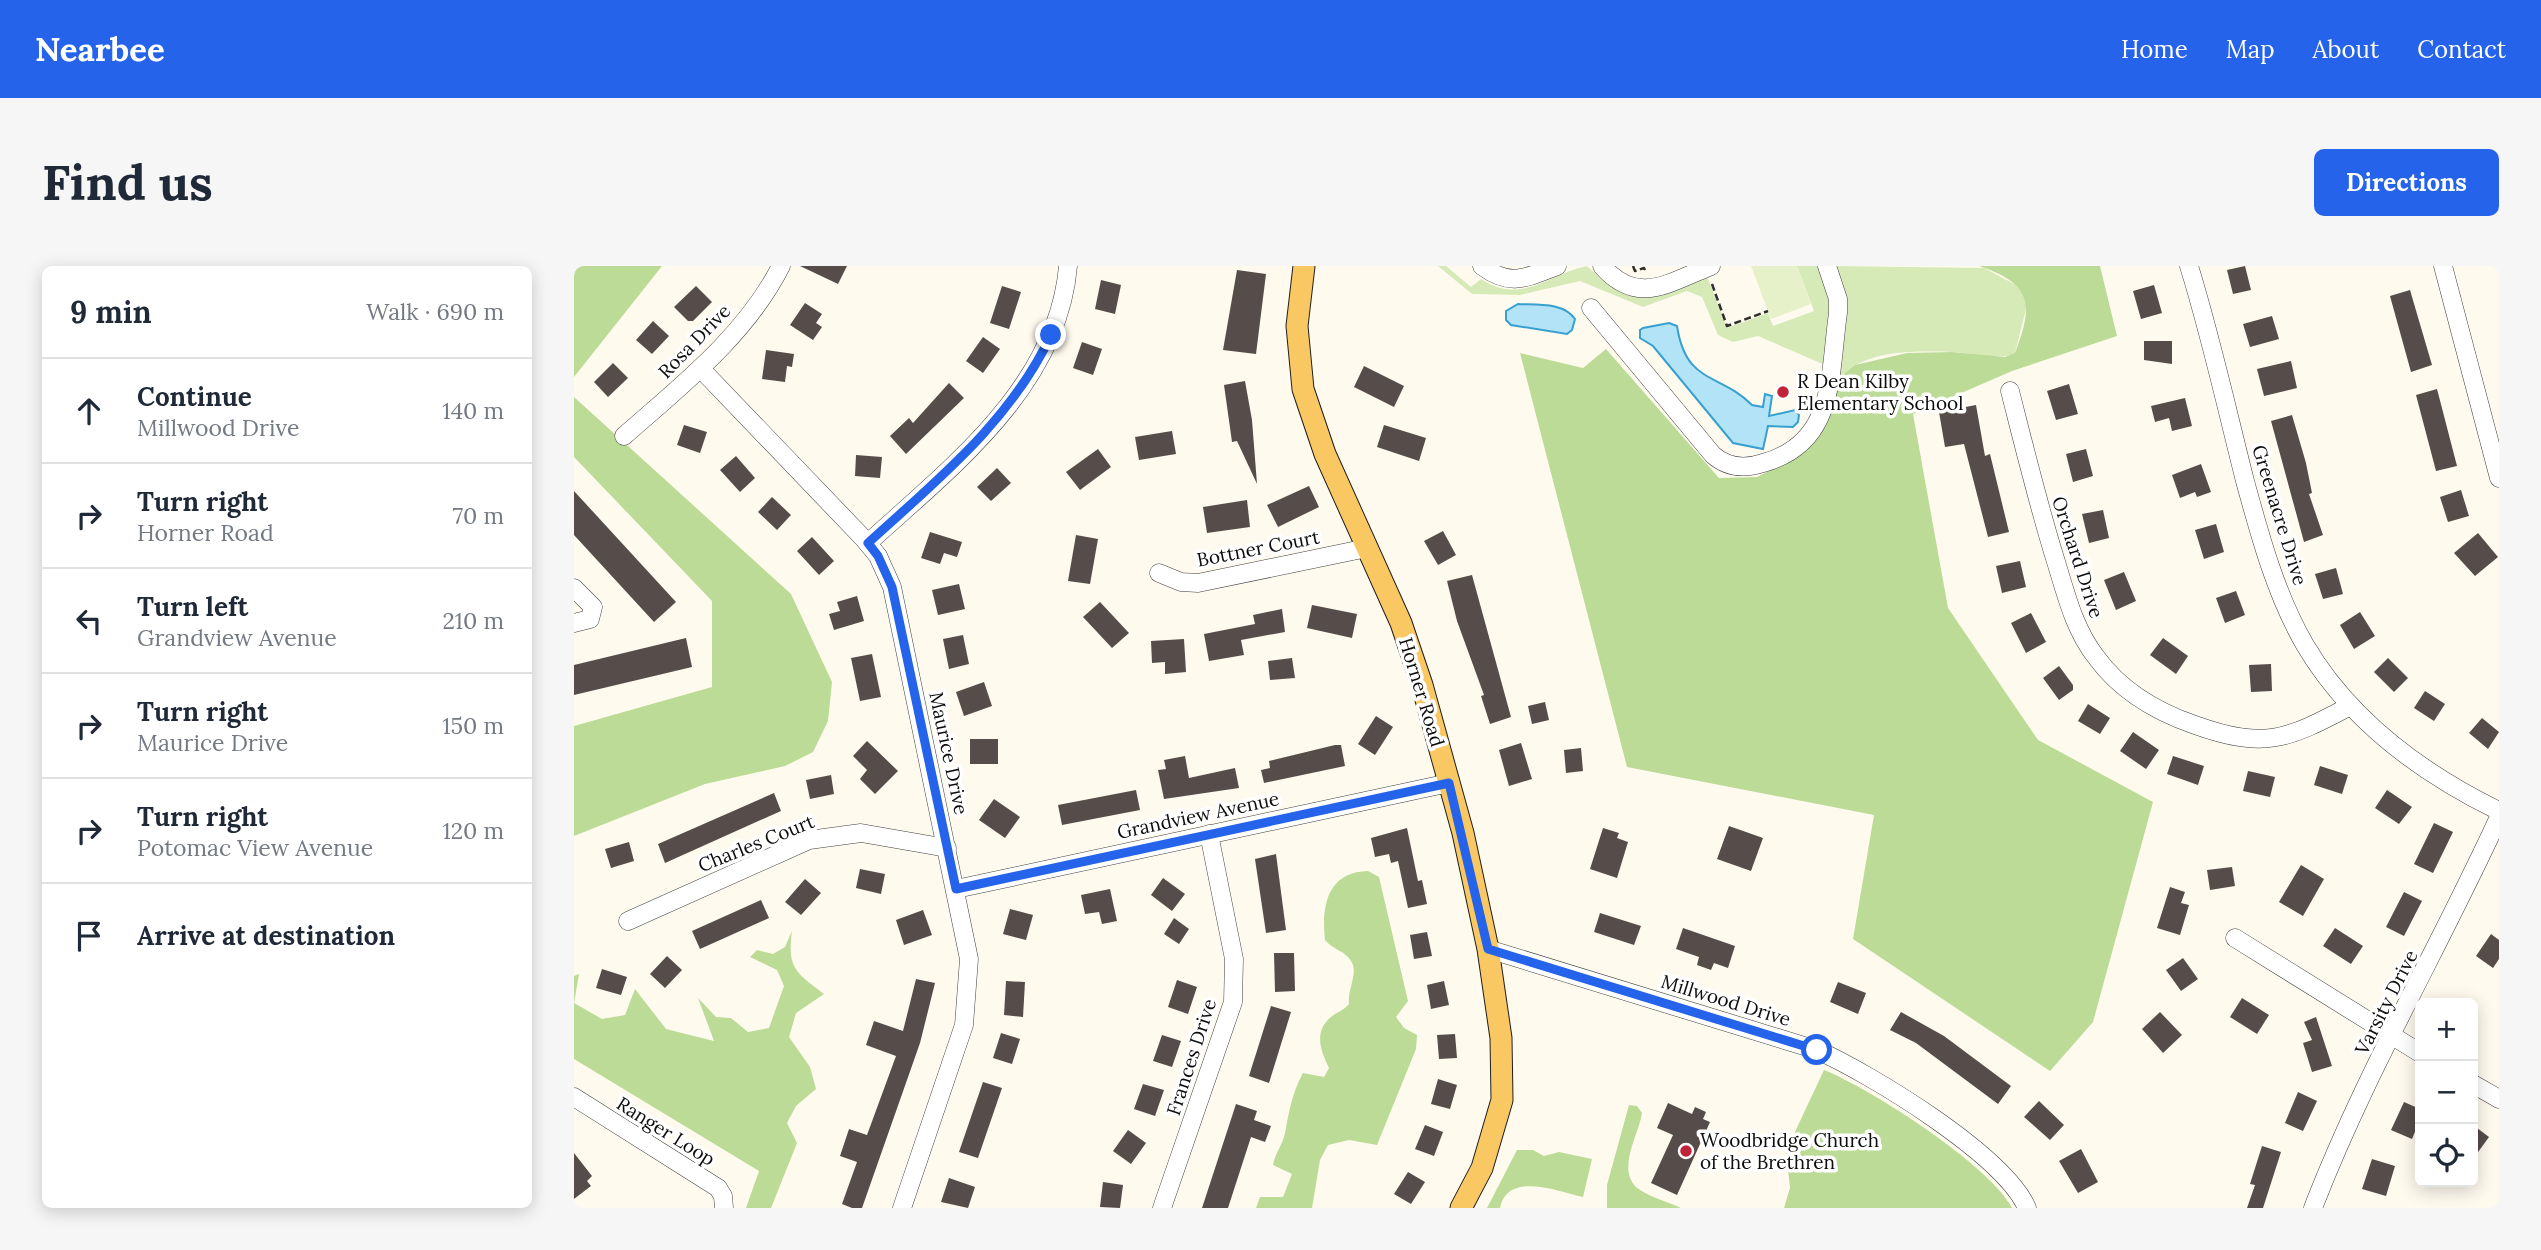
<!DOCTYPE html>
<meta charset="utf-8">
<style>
:root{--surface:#fff;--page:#f6f6f7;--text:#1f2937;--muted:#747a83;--line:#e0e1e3;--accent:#2563eb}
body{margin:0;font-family:Lora,serif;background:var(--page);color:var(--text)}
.controls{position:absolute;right:21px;bottom:21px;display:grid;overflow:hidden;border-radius:10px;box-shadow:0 4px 18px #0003}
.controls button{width:63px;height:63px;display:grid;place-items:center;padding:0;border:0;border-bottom:2px solid var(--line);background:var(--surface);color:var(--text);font:35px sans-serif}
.stop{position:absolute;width:21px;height:21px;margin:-16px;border:5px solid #2563eb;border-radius:50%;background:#fff}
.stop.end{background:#2563eb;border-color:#fff;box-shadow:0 2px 7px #0008}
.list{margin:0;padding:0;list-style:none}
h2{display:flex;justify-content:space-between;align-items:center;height:91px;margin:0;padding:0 28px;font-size:30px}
h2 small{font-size:23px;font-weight:400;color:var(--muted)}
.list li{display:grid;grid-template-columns:46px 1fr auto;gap:21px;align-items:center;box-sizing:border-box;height:105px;padding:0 28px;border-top:2px solid var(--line)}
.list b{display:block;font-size:26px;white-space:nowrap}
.list p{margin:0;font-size:23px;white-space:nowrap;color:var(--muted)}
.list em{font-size:23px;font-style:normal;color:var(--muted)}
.icon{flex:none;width:38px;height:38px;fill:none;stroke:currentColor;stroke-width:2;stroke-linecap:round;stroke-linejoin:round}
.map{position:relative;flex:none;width:1925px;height:942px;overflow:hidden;border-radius:10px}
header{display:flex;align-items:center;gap:42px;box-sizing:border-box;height:98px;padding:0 35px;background:var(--accent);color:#fff}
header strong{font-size:33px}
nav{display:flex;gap:38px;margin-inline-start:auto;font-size:24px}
.intro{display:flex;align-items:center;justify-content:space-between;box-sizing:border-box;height:168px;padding:0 42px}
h1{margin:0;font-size:49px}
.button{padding:18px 32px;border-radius:10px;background:var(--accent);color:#fff;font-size:24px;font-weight:700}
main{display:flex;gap:42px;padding:0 42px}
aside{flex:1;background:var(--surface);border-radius:10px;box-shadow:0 4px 18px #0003}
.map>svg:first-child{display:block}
.green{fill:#d6eab7}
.forest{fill:#bbdb96}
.pitch{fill:#e7f1c9}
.water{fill:#b2e3f7;stroke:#38a0cf;stroke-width:2}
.building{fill:#564d4a}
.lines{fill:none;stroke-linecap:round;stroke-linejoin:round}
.minor-casing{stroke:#404040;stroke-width:19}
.major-casing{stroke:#1e1e1e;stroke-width:23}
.path{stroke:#2f2f2f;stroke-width:2.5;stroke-dasharray:7 3.5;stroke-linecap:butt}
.minor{stroke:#fff;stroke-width:18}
.major{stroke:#fac863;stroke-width:21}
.route{stroke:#2563eb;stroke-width:9}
.poi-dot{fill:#bf2439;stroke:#fff;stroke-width:2.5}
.labels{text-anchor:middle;stroke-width:7;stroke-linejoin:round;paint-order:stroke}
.street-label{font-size:19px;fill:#0d0d0d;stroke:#fff}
.poi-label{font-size:19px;fill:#0d0d0d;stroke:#fff;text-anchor:start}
</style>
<header>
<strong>Nearbee</strong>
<nav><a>Home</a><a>Map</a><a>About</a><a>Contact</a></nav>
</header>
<div class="intro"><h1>Find us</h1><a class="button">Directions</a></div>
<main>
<aside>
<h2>9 min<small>Walk · 690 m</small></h2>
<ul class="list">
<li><svg class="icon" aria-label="ahead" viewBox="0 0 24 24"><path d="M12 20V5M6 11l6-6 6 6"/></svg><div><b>Continue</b><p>Millwood Drive</p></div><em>140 m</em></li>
<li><svg class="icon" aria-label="right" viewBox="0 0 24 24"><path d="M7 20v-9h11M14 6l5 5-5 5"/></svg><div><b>Turn right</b><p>Horner Road</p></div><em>70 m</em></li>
<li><svg class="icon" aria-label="left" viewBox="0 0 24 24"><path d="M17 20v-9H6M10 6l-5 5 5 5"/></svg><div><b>Turn left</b><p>Grandview Avenue</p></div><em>210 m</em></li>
<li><svg class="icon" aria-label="right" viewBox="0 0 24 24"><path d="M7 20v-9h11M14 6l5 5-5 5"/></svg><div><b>Turn right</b><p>Maurice Drive</p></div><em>150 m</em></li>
<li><svg class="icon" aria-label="right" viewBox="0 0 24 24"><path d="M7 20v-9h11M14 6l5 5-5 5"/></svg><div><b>Turn right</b><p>Potomac View Avenue</p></div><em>120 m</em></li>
<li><svg class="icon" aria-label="arrive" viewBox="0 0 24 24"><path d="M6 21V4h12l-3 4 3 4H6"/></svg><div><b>Arrive at destination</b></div></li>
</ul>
</aside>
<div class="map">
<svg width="1925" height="942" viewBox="0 0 1925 942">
<rect width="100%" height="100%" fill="#fffaee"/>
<g class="green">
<path d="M864 0H872L897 21 907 13C948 40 973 8 1013 0L1032 17 1063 31 1081 30 1133 10 1153 62 1194 47 1199 60 1240 45 1223 0H1248L1259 29 1251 99 1184 70 1159 76 1144 69 1128 31 1113 25 1069 41 1006 15 946 29 898 28Z"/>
<path d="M1258 0 1410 2 1444 20 1451 30 1453 39 1441 87C1430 95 1392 86 1378 86 1349 85 1308 84 1282 99 1271 105 1262 127 1254 138Z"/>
</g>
<g class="forest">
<polygon points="4,0 88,0 0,111 0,4"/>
<path d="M1405 0H1526L1543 70 1438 105 1339 148 1374 342 1464 474 1579 536 1519 756 1476 805 1279 673 1300 549 1053 501 946 87 1009 102 1032 83 1145 212 1183 211 1220 192 1265 112 1281 99 1333 87 1378 86 1431 91 1441 87C1460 37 1458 18 1405 0Z"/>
<polygon points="0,131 217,328 258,416 254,455 239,486 211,500 131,518 0,570 0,460 138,421 138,335 0,191"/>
<path d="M794 605 805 611 834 735 822 751 830 762 843 769 842 783 803 879 775 874 754 879 746 894 738 942H682L686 931H709L718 908 699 899C701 887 709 878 711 867 715 846 718 827 729 807L750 811 755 802C747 785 739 766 757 751 763 746 769 745 775 738 773 723 785 707 777 695 771 685 758 683 751 674 747 639 754 606 794 605Z"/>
<path d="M218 665C213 703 222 706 250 728L222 747 215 771 236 801 242 823 222 840 213 857 223 877 197 942H172L185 905 0 793V710L5 708 0 737 28 753 51 749 61 723 92 763 140 775 124 732 142 751 157 752 174 766 195 762 210 720 203 704 176 691 183 684 199 688 211 681Z"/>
<path d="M1250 804C1296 822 1417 900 1438 942H1210L1216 922 1212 885Z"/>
<path d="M1055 839 1063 840 1068 847C1065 868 1043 902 1062 921 1074 931 1093 935 1107 942H1033V919Z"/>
<path d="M943 884H959L970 890 985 886 1018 893 1009 931C983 925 934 905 926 942H913Z"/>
</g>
<polygon class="pitch" points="1177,0 1223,0 1237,38 1197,53"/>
<g class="water">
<path d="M944 38C962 39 990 36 1001 53L998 64 993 68 937 59 932 54V45Z"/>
<path d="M1095 57 1103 60C1112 119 1145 106 1178 139L1189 141 1191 128 1198 130 1195 150 1221 144 1225 149 1224 156 1219 161 1194 160 1189 183 1159 177 1079 80 1066 72V64L1069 62Z"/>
</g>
<g class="building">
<polygon points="226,0 273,0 264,18"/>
<polygon points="1671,0 1677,24 1659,28 1653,4"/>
<polygon points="663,4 692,8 682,88 649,84"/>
<polygon points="527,14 547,19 541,48 521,43"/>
<polygon points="1580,19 1588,47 1567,53 1559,25"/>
<polygon points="122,20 138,36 119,55 114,55 100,41"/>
<polygon points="428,20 447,26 435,63 416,57"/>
<polygon points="1836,24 1858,99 1837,106 1816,30"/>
<polygon points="231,37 248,48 242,57 248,61 239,74 216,59"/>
<polygon points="1698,50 1705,73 1676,81 1669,58"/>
<polygon points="79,55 95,70 78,88 62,74"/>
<polygon points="409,71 426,83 409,107 392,95"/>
<polygon points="1570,75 1598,75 1598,98 1570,94"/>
<polygon points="508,76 528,83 519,109 499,102"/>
<polygon points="192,84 220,88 218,101 213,100 211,116 188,113"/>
<polygon points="1717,95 1723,122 1690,130 1683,103"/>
<polygon points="39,97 54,112 34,131 20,116"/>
<polygon points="790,100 830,120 820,141 780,121"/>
<polygon points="671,115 678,154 683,218 663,175 658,176 650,119"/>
<polygon points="375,117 390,132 332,188 316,170 335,152 339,157"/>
<polygon points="1495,118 1504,148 1482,154 1473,125"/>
<polygon points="1863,123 1883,200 1862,205 1842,129"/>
<polygon points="1611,132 1618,160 1598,165 1595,152 1581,156 1577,140"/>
<polygon points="1402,139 1411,190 1416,188 1435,266 1414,271 1390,178 1371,181 1365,146"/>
<polygon points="1718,149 1732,197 1738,227 1735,228 1749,269 1730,276 1697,155"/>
<polygon points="110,159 133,166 126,187 103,179"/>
<polygon points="810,159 852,172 845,195 803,181"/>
<polygon points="598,165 602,188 565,194 561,171"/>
<polygon points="524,183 537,201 506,224 492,206"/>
<polygon points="1512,183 1519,210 1499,216 1492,188"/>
<polygon points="282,189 308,191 306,212 281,210"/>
<polygon points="162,190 181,212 166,226 146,204"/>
<polygon points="1627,198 1637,226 1623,231 1621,226 1606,232 1598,209"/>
<polygon points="423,202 437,217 417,235 403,221"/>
<polygon points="735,220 745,241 704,261 693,239"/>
<polygon points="1887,224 1895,250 1874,256 1866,231"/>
<polygon points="0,225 102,336 80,356 0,269"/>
<polygon points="198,231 217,249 203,264 184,246"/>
<polygon points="673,234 676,261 633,267 629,241"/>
<polygon points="1529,244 1535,272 1515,277 1508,248"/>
<polygon points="1642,258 1650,286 1630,293 1621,264"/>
<polygon points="869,265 882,289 864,299 850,275"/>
<polygon points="356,266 388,276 383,291 370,287 366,298 347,292"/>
<polygon points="1904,267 1924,291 1901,310 1880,287"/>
<polygon points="502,269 524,273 516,318 494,315"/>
<polygon points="238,271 260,295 245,309 223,285"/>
<polygon points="1446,295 1452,321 1428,327 1422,300"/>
<polygon points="1762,302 1769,328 1749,333 1741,308"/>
<polygon points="1550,306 1562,335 1542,344 1530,314"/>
<polygon points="898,309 937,451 916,458 907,430 910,429 883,355 873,315"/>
<polygon points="385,318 391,343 364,349 358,324"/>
<polygon points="1662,325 1671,349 1651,357 1642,332"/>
<polygon points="283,330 290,355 260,364 255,348 266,345 263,336"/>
<polygon points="526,336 555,367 538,382 509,351"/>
<polygon points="738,339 783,348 778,372 733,362"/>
<polygon points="708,343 711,366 667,374 670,389 635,395 630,368 681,358 679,349"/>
<polygon points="1786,346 1801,370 1780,383 1766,359"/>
<polygon points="1457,347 1472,376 1452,387 1437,357"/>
<polygon points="389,369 395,398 375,403 369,373"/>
<polygon points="112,372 118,401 0,429 0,399"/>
<polygon points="1589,372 1614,390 1602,408 1576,389"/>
<polygon points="610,373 612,406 591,408 591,396 578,397 577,375"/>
<polygon points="298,388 307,431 286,435 277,392"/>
<polygon points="718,392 721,412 696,414 694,395"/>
<polygon points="1814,392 1834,412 1820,426 1800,406"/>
<polygon points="1697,398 1698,425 1677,426 1675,399"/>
<polygon points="1485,400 1499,419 1499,424 1485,434 1469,412"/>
<polygon points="410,416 418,440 390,450 382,426"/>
<polygon points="1851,425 1871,438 1860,455 1840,442"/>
<polygon points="971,436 975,454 958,458 954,440"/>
<polygon points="1514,438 1536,452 1526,468 1504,455"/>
<polygon points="802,450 819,461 801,489 784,478"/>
<polygon points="1908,452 1925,466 1914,483 1895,467"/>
<polygon points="1559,466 1585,484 1572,503 1546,485"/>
<rect x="396" y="473" width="28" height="25"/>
<polygon points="293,475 324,505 301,528 286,513 293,504 279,490"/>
<polygon points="947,477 958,513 935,520 925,484"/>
<polygon points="761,479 767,479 771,500 690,517 687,504 696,502 695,495"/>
<polygon points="1007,482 1009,505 992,507 990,484"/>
<polygon points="611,490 615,512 661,502 665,522 590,533 584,504 592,503 590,494"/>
<polygon points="1599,490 1630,500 1624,519 1593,508"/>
<polygon points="1746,500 1774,509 1768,528 1740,519"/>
<polygon points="1674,505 1701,511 1696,531 1669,525"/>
<polygon points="257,509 260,528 236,533 232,514"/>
<polygon points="562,524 566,544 488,559 484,539"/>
<polygon points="1813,524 1838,541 1825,558 1801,542"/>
<polygon points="200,527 207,545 91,597 84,578"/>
<polygon points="420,533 446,551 431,572 405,554"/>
<polygon points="1860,557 1879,566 1859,607 1840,598"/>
<polygon points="1155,560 1189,572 1177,605 1143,593"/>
<polygon points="833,562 844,615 848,614 853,638 834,642 824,595 817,597 815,588 801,591 797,572"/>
<polygon points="1029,562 1045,567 1043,572 1054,576 1043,612 1016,603"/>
<polygon points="55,576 60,595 37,602 31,583"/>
<polygon points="702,588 712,664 692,667 681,593"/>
<polygon points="1727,599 1750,613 1729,650 1705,636"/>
<polygon points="1658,601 1661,620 1636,624 1633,604"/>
<polygon points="286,603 311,608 307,628 282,622"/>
<polygon points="589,612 611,628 598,645 577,629"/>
<polygon points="231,613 247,627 227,649 211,636"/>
<polygon points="1596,621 1611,626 1607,637 1615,639 1606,669 1583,662"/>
<polygon points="536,623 543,655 528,658 525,646 511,648 507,629"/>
<polygon points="1830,626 1848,635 1830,670 1812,661"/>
<polygon points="187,634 195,652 126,683 118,665"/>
<polygon points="436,643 459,649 452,674 429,668"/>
<polygon points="349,644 358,669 330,679 322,654"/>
<polygon points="1026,647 1067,660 1060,679 1020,666"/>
<polygon points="600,652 615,663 605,678 590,668"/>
<polygon points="1109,662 1161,680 1154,702 1140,697 1137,704 1123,699 1125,691 1102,683"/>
<polygon points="1761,662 1789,680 1777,698 1749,680"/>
<polygon points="853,666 858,690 840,693 836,669"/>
<polygon points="1917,668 1925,674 1925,693 1919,702 1902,690"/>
<polygon points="700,687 720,687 721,725 701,726"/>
<polygon points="93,690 108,704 91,722 76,708"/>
<polygon points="1609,692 1624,713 1607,725 1592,704"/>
<polygon points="28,703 53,711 47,729 22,722"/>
<polygon points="342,713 361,717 346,777 288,942 278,942 268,938 283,896 266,890 275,863 293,869 322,790 292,779 300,755 329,765"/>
<polygon points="603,714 623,721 614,748 594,741"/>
<polygon points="432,715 451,716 449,751 430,749"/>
<polygon points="870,715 875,739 857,743 853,719"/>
<polygon points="1264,716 1292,727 1284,748 1256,736"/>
<polygon points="1668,732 1695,749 1683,768 1656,751"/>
<polygon points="697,740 717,746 695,817 675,810"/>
<polygon points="1327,746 1370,770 1437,820 1424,838 1342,777 1316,764"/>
<polygon points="1586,746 1608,769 1589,787 1568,763"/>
<polygon points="1742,751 1758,800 1738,806 1729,777 1738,774 1730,756"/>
<polygon points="427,767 446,773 438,798 419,792"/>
<polygon points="881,768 883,792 865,793 863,769"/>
<polygon points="588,769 607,775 598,801 579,795"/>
<polygon points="864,813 883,819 876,843 857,838"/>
<polygon points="409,816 428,822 404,892 385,886"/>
<polygon points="569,818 590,824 581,850 560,843"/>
<polygon points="1724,826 1743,835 1729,865 1711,857"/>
<polygon points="1465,835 1490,859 1476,874 1450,851"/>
<polygon points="1830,836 1846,843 1846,854 1838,873 1817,864"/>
<polygon points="1094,837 1118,848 1121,841 1132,846 1129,853 1136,856 1103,929 1077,917 1099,869 1083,862"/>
<polygon points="662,838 683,845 680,854 697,860 691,876 677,871 654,942 628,942"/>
<polygon points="851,859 869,866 860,890 841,883"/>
<polygon points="1899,859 1915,871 1899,893"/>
<polygon points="554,864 572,877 557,898 539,885"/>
<polygon points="1688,880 1707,886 1689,942 1673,942 1681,919 1676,918"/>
<polygon points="1507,883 1524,916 1504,927 1485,895"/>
<polygon points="0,887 18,910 13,915 17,920 0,933"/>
<polygon points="1798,893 1821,900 1812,930 1788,923"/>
<polygon points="834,906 851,916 837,938 820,928"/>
<polygon points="375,912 401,921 394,942 367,936"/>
<polygon points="529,916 549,919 546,942 526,941"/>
</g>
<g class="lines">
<g class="minor-casing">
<g id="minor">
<path d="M908 0C937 22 953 11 983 0"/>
<path d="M1028 0C1064 41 1095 16 1137 0"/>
<path d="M1615 0C1637 71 1653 144 1671 215 1686 270 1702 329 1731 379 1776 455 1847 507 1925 545"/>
<polyline points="1869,0 1925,212"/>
<path d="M1017 42 1139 189C1154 202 1171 203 1189 197 1262 177 1255 110 1264 47V33L1253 0"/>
<polyline points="127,103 290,273 304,290 318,321 395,693 390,759 328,942"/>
<path d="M1436 125C1451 184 1465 242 1483 299 1493 332 1501 364 1522 391 1546 424 1583 446 1621 459 1691 484 1714 473 1776 440"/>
<path d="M50 170C108 119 172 69 207 0"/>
<path d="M294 277C376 202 484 121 494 0"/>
<polyline points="585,307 607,316 624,317 793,282"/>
<polyline points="0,322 19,341 16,353 0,357"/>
<polyline points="382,623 875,517"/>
<polyline points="54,655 235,574 287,567 373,582"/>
<polyline points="1661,672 1846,787"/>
<path d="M914 683 1243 784C1297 808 1430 889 1453 942"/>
<polyline points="1899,818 1925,833"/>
<polyline points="0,831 144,922 149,930 150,942"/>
<polyline points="588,942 659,736 660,693 635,568"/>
<path d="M1739 942C1791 807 1865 682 1925 551"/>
</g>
</g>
<g class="major-casing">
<polyline id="major" points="730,0 723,60 729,123 751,188 827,357 848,419 889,567 914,683 927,772 928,834 908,902 887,942"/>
</g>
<g class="path">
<polyline points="1059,0 1061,5 1070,2 1071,4"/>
<polyline points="1138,18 1153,60 1194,45"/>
</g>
<use href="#minor" class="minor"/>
<use href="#major" class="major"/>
</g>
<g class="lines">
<path class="route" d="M477 69C437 155 362 215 294 277L304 290 318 321 382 623 875 517 914 683 1243 784"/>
</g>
<g class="poi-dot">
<circle cx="1209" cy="126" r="7"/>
<circle cx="1112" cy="885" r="7"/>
</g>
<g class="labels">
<g class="street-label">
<text transform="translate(120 75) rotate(-46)" y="7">Rosa Drive</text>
<text transform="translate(1706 249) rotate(73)" y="7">Greenacre Drive</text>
<text transform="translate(684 282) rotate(-11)" y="7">Bottner Court</text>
<text transform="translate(1504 291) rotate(72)" y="7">Orchard Drive</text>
<text transform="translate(848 426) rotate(73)" y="7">Horner Road</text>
<text transform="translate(375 487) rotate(78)" y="7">Maurice Drive</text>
<text transform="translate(624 549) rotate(-12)" y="7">Grandview Avenue</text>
<text transform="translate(182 577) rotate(-22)" y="7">Charles Court</text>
<text transform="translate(1152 734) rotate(17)" y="7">Millwood Drive</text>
<text transform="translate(1812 736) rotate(-63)" y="7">Varsity Drive</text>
<text transform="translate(617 791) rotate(-72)" y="7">Frances Drive</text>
<text transform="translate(92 865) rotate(32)" y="7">Ranger Loop</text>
</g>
<g class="poi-label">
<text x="1223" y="122">R Dean Kilby<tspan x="1223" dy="22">Elementary School</tspan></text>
<text x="1126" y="881">Woodbridge Church<tspan x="1126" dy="22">of the Brethren</tspan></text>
</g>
</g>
</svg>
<div class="controls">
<button>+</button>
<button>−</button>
<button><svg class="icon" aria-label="locate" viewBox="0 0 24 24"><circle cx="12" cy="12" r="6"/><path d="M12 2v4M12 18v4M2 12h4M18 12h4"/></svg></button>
</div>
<div class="stop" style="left:1243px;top:784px"></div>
<div class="stop end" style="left:477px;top:69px"></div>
</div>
</main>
